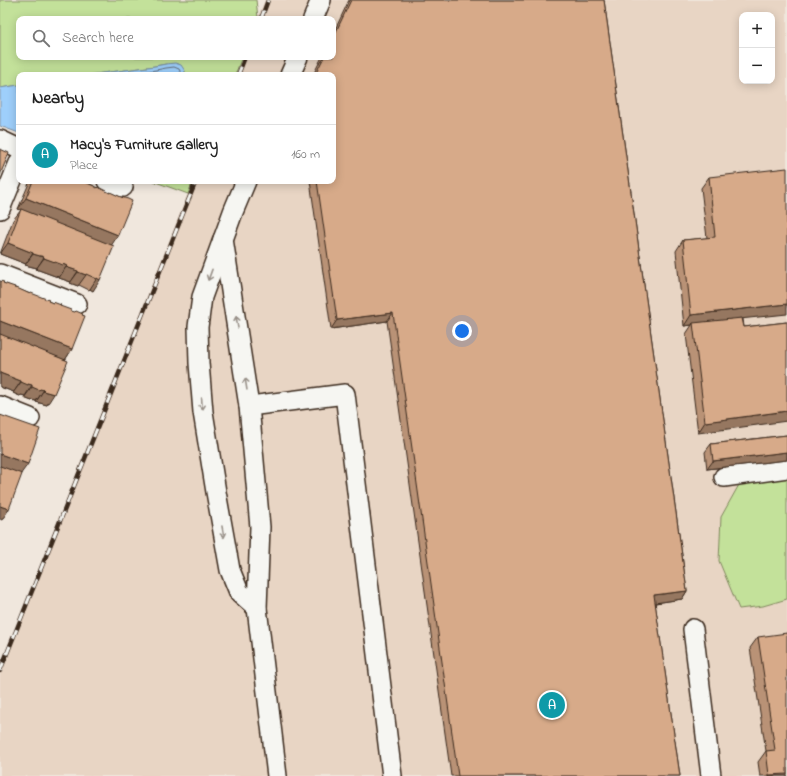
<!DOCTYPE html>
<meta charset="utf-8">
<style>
:root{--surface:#fff;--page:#f6f6f6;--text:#222;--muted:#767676;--line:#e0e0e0;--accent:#0f766e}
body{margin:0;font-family:"Indie Flower",sans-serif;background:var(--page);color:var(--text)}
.controls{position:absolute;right:12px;top:12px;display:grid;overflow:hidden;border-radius:8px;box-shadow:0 2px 10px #0003}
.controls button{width:36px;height:36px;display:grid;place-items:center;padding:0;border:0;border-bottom:1px solid var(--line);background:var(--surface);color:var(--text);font:20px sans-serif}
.you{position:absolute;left:462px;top:331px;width:14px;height:14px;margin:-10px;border:3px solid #fff;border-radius:50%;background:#1a73e8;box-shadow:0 0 0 6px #1a73e833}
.badge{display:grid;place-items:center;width:26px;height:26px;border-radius:50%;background:var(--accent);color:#fff;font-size:13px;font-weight:700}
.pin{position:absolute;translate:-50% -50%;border:2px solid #fff;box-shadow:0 1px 4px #0006}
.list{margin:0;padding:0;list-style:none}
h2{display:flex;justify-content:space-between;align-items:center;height:52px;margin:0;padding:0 16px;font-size:17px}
h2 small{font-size:13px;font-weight:400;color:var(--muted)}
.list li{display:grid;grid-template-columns:26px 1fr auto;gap:12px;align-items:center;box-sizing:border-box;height:60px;padding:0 16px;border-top:1px solid var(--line)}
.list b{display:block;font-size:15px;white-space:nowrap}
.list p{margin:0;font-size:13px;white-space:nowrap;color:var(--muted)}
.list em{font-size:13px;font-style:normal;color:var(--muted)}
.icon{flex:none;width:22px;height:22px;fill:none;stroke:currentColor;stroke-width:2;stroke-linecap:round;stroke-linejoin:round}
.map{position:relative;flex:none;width:787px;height:776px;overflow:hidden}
.search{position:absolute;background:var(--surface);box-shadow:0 2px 10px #0003;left:16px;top:16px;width:320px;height:44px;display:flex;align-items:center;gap:10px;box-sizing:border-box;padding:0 14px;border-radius:8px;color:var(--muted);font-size:15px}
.panel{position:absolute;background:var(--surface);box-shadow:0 2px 10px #0003;left:16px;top:72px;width:320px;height:112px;border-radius:8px}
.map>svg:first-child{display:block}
.built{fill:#e8d5c4;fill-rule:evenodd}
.green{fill:#c3e19a;stroke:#7f865c}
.water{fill:#9ecffb;stroke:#768da3}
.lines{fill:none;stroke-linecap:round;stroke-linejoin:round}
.shore{stroke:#636c76;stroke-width:1}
.minor-casing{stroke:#3b2a1e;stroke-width:22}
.minor{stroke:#f6f6f2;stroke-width:19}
.rail-casing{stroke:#3b2a1e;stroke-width:4.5}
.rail{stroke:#f6f6f2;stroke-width:3;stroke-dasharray:9;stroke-linecap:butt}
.wall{fill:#b99276;stroke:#3b2a1e}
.shaded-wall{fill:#967760;stroke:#3b2a1e}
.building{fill:#d7aa89;stroke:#3b2a1e}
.oneway{stroke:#989088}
</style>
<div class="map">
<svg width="787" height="776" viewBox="0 0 787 776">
<rect width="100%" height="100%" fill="#f0e7dd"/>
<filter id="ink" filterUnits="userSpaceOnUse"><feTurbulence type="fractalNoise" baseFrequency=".025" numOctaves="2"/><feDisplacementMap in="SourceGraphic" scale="8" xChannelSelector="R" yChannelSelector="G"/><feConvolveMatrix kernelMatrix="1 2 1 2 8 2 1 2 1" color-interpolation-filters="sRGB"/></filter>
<g filter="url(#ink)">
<path class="built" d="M265 0H787V442L721 517 719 561 739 609 763 606 787 599V776H0V667L193 181H333V75H235L242 57H333V19H257ZM742 15H772V81H742Z"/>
<g class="green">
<polygon points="0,0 256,0 258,18 257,19 19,19 19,57 242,57 235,75 184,75 185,71 166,64 155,66 88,75 19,75 19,85 0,88"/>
<polygon points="153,181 193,181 188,194"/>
<polygon points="787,442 787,599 763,606 739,609 719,561 721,517 740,483"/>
</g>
<g class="water">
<polygon points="175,63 181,65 185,71 184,75 88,75 155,66 166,64"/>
<polygon points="19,85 19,133 0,126 0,88"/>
</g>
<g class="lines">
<polyline class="shore" points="122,75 156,70 166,68 174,67 179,69 180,71 180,75"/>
<g class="minor-casing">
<g id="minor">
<polyline points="313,19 321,0"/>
<polyline points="290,75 298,57"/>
<polyline points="0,140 19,149"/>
<polyline points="107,181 123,187"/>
<polyline points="246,181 233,212 202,297 198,327 199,363 203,412 216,492 230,570 239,592 257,608"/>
<polyline points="0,209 19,163"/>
<polyline points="223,239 249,406 260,527 257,608 277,776"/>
<polyline points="0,274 77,304"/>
<polyline points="0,406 30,418"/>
<polyline points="249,406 345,394 392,776"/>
<polyline points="724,477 787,468"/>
<polyline points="693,629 711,776"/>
</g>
</g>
<use href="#minor" class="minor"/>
<g class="rail-casing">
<g id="rail">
<polyline points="261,19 268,0"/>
<polyline points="238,75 245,57"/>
<polyline points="0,671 196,181"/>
</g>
</g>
<use href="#rail" class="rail"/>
</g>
<g class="wall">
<polygon points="349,0 604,0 687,591 682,599 655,603 680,776 451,776 387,321 331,329 310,181 333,181 333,75 313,75 322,57 333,57 333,34"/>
<polygon points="709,177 743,319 744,327 787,322 698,433 686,334 692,325 684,326 676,251 683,240 707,238 701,188"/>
<polygon points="30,181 83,181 94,186 111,245 93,291 90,289 89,290 79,285 78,286 70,283 71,282 59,278 59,277 55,276 36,269 37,268 25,265 26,264 0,254 13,220 21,210 18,209"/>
<polygon points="0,281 3,283 60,306 72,349 65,360 47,405 36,402 36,401 32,400 32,401 24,398 25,396 21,395 20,396 13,393 14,392 0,387"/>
<polygon points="787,435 787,460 707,469 705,452 711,444"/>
<polygon points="758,637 787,776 760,776 758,762 766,751 750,648"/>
</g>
<g class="shaded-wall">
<polygon points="26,198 118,235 111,246 18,209"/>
<polygon points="8,243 33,253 26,264 0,254"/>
<polygon points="33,254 44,257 37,268 25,265"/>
<polygon points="44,258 63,264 67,266 59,277 55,276 36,269"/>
<polygon points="66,267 78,271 71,282 59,278"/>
<polygon points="78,272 86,275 78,286 70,283"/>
<polygon points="97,278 100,280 93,291 90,289"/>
<polygon points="787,304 787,314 693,324 693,323 692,325 684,326 691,315"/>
<polygon points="393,313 387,321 331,329 337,320"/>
<polygon points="0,321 72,349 65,360 0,335"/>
<polygon points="0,373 21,381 14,392 0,387"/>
<polygon points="21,382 32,385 25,396 21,395 20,396 13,393"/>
<polygon points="32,387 44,390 36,401 32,400 32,401 24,398"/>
<polygon points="43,391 54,394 47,405 36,402"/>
<polygon points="787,411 787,421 698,433 705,422"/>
<polygon points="787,452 787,460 707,469 713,461"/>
<polygon points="0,454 28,464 20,475 0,467"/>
<polygon points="0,506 9,509 2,520 0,519"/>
<polygon points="687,591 682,599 648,604 654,595"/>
<polygon points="787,768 787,776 769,776 769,775"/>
</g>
<g class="building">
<polygon points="351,0 604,0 687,591 654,595 680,776 458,776 393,313 337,320 317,181 333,181 333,75 315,75 324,57 333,57 333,38"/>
<polygon points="0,149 9,153 0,175"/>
<polygon points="787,168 787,304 691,315 683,240 715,237 709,177"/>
<polygon points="33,181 83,181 94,186 97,188 98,187 110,193 110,192 121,197 128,199 132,201 118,235 26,198"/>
<polygon points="21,209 114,246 100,280 97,278 97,279 86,274 86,275 78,272 78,271 66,267 67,266 63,264 63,265 44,258 44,257 41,256 40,256 33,254 33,253 8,243"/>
<polygon points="0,281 4,282 3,283 15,287 14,288 19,289 30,294 31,293 49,300 48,301 53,303 53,302 61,305 60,306 71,310 71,311 75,312 76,311 83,314 82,315 85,316 72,349 0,321"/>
<polygon points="742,318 744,327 787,322 787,411 705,422 693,323"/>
<polygon points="0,334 68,361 54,394 43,391 44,390 40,389 39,390 32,387 32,385 28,384 28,385 21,382 21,381 0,373"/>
<polygon points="0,415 40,429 28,464 0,454"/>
<polygon points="787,435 787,452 713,461 711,444"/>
<polygon points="0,466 22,474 9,509 0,506"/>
<polygon points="787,633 787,774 769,775 766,751 775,750 758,637"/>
</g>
<defs><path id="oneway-shaft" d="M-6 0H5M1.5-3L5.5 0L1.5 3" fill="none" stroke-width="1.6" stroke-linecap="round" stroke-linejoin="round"/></defs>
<g class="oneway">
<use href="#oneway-shaft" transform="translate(210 275) rotate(110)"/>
<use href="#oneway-shaft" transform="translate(237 322) rotate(-99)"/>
<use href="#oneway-shaft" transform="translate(246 384) rotate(-99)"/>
<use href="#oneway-shaft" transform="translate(202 404) rotate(86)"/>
<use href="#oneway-shaft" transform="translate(223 532) rotate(80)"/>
</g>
</g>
</svg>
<div class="controls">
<button>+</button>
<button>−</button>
</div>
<div class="you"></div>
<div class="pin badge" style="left:552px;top:705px;background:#0f9aa8">A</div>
<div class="search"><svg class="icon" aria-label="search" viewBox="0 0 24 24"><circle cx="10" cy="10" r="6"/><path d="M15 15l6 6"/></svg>Search here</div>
<section class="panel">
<h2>Nearby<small></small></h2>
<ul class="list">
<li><span class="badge" style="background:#0f9aa8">A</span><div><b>Macy's Furniture Gallery</b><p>Place</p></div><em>160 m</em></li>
</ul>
</section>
</div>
